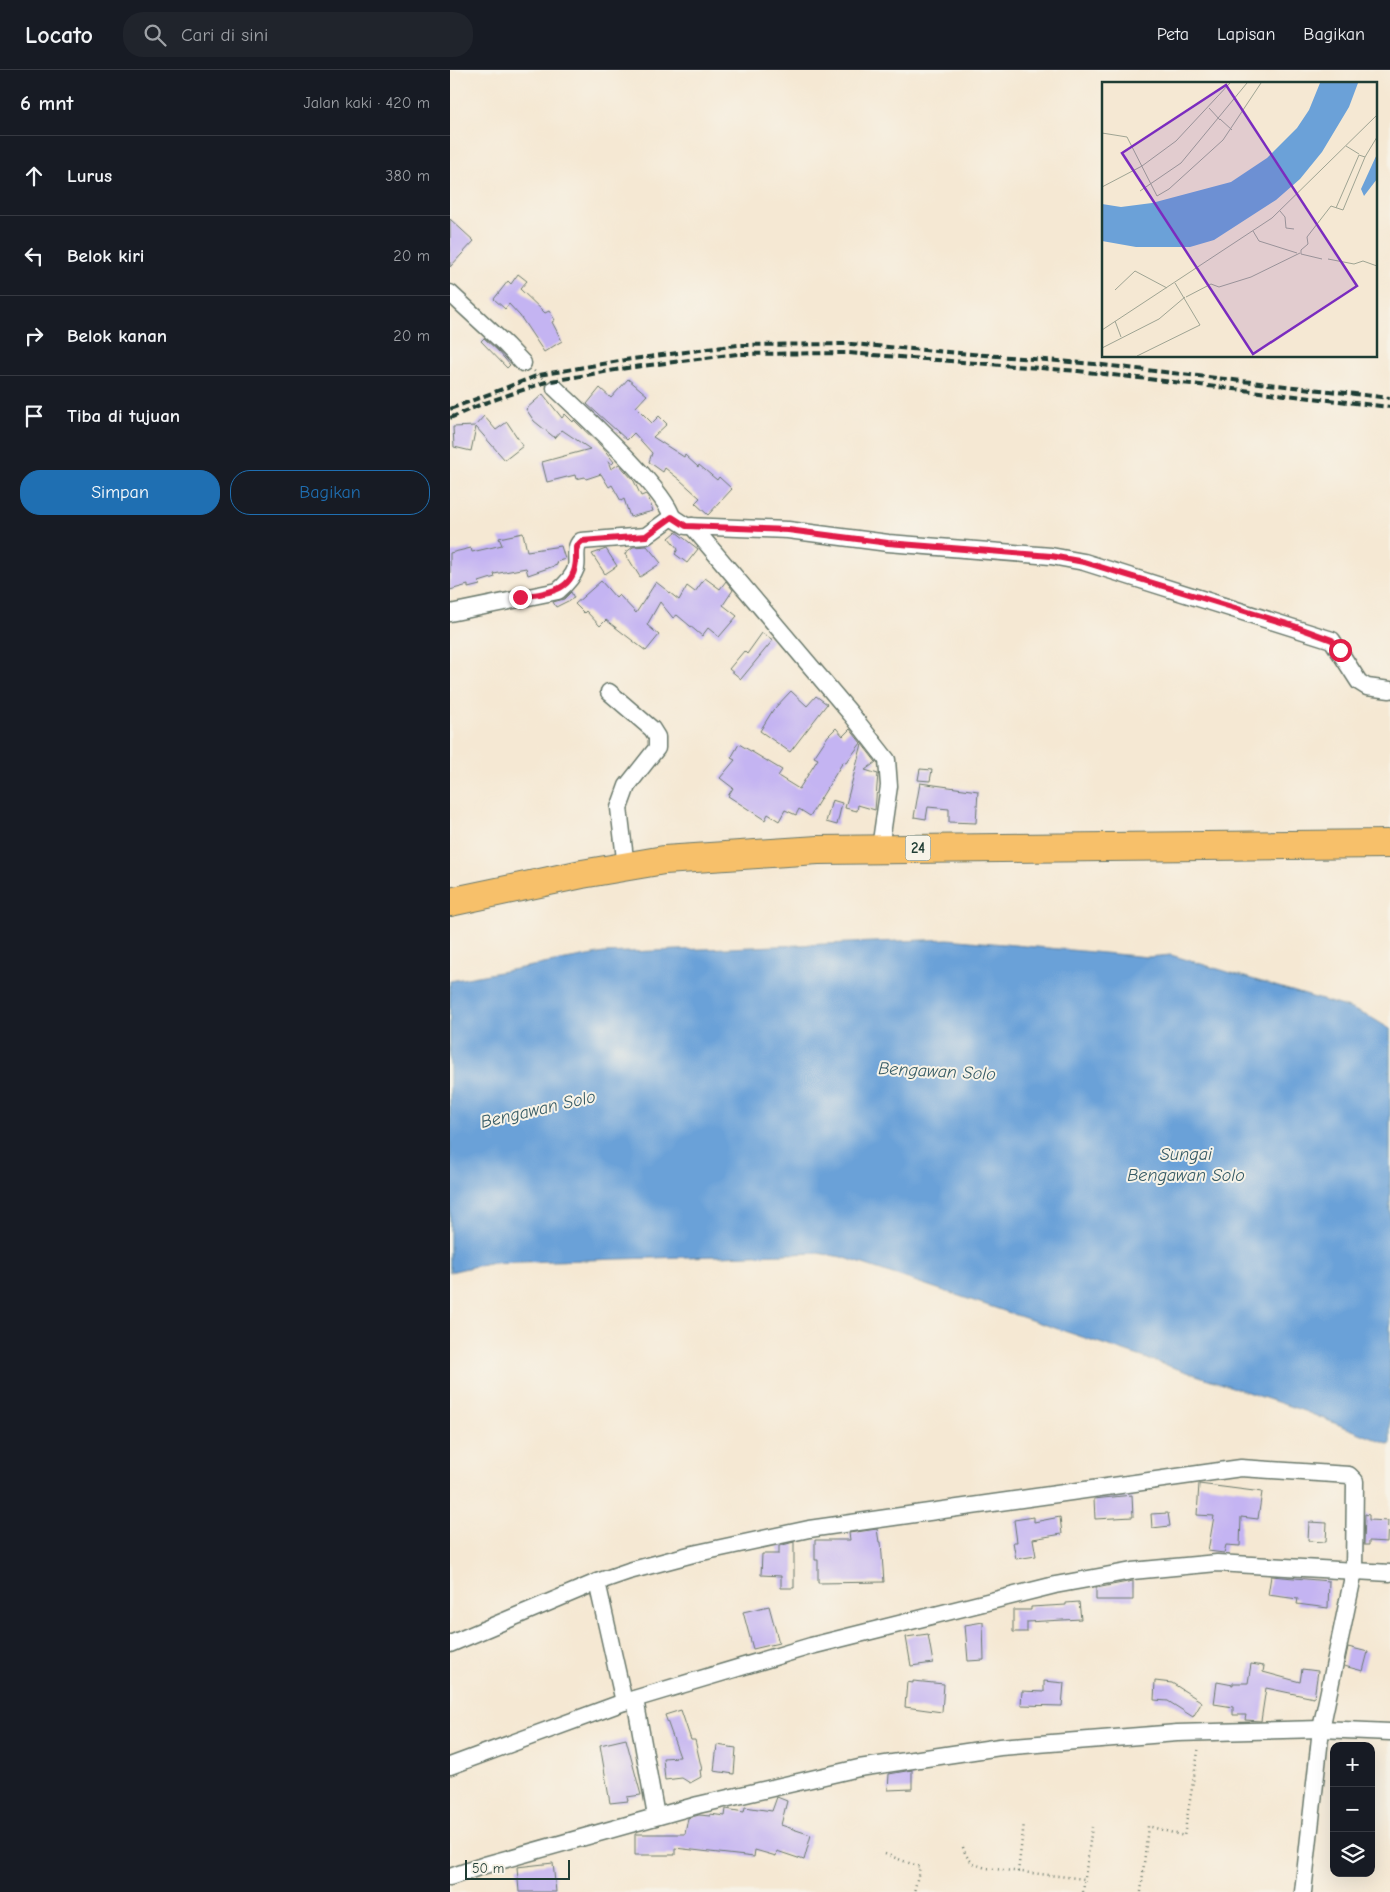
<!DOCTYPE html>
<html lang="id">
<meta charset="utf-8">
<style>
:root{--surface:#171b24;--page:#20242c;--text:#f1f3f6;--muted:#9ea1a6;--line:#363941;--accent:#1f6fb2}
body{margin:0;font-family:"Comic Neue",sans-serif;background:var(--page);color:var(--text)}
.controls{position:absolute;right:15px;bottom:15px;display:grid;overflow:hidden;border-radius:10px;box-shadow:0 5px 20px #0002}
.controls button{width:45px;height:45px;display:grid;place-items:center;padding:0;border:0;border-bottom:1px solid var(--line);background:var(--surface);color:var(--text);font:25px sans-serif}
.scale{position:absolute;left:15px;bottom:12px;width:105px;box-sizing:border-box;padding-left:5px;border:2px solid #1f3d34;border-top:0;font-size:14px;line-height:18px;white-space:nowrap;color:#1f3d34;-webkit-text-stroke:4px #f7f3e8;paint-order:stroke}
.stop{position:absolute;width:15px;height:15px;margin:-11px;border:4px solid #e11d48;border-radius:50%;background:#fff}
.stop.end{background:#e11d48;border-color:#fff;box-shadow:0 1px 5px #0008}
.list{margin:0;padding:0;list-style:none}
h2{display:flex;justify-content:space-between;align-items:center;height:65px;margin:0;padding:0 20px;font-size:21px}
h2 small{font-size:16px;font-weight:400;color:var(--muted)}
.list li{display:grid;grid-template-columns:32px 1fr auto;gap:15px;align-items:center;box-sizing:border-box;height:80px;padding:0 20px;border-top:1px solid var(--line)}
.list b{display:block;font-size:19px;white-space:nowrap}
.list em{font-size:16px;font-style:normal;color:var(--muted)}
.actions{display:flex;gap:10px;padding:15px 20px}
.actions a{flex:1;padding:11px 0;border:1px solid var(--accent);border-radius:20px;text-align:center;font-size:18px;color:var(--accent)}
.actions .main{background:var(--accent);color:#fff}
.icon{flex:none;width:28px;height:28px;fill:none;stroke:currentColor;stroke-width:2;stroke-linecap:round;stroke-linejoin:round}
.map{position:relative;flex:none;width:940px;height:1822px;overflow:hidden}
header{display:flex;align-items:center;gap:30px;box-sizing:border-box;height:70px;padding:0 25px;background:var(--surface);border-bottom:1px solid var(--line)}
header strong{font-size:24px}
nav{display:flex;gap:28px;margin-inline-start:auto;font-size:18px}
.search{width:350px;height:45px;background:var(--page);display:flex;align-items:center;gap:12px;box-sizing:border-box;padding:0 18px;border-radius:20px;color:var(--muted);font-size:19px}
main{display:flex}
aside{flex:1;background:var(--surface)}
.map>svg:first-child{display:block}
.water{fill:#6ba1d8;stroke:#456f86}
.building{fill:#c4b4f2}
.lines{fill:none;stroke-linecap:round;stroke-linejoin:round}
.minor-casing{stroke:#6a796c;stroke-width:19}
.trunk-casing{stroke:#6a796c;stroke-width:30}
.path{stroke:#6a796c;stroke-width:2.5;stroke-dasharray:1 4;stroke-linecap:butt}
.minor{stroke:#fff;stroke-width:16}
.trunk{stroke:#f7c06b;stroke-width:28}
.rail{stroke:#1f3d34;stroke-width:4;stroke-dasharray:8 4;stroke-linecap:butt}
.route{stroke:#e11d48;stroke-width:6}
.labels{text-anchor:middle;stroke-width:4;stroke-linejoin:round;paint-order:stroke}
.shield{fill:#f7f3e8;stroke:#60746a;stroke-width:1}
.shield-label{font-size:15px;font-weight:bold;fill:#1f3d34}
.water-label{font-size:18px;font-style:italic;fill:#365b65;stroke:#f7f3e8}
.inset-road{fill:none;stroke:#9fa493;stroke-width:1}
.view{fill:#7b2cbf;fill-opacity:0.15;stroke:#7b2cbf;stroke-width:2.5}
.inset-edge{fill:none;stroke:#1f3d34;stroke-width:2.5}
</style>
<header>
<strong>Locato</strong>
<div class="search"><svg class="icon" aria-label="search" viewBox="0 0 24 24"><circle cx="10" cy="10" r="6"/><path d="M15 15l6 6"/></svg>Cari di sini</div>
<nav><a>Peta</a><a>Lapisan</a><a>Bagikan</a></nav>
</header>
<main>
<aside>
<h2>6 mnt<small>Jalan kaki · 420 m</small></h2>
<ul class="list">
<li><svg class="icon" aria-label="ahead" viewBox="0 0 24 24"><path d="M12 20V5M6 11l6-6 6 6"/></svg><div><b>Lurus</b></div><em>380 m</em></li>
<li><svg class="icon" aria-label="left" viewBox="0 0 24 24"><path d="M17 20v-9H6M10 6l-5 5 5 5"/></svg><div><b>Belok kiri</b></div><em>20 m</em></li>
<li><svg class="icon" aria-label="right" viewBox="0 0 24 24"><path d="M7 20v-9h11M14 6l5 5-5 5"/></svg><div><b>Belok kanan</b></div><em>20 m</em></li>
<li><svg class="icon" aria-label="arrive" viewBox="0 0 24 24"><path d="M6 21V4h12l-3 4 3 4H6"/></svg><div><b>Tiba di tujuan</b></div></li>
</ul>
<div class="actions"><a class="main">Simpan</a><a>Bagikan</a></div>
</aside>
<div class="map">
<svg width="940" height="1822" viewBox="0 0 940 1822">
<rect width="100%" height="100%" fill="#f7f3e8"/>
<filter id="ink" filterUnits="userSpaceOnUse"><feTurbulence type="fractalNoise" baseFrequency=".02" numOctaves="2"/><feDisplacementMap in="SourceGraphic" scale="10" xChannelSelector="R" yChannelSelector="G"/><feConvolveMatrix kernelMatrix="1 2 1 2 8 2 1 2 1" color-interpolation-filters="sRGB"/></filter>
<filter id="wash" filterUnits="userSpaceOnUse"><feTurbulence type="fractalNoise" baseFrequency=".0096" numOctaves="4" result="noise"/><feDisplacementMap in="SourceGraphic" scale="20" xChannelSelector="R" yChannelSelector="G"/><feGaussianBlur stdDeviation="1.12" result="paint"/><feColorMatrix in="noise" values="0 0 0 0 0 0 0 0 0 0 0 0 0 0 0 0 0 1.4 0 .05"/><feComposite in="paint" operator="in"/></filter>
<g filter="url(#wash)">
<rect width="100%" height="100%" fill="#f5e8d3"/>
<polygon class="water" points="498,869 698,887 721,885 899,938 922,948 940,959 940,1375 854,1341 392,1187 367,1183 39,1193 0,1202 0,911 154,883"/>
<g id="blocks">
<g class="building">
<polygon points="0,149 24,171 0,197"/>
<polygon points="68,204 77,211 70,219 95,243 99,241 105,250 102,252 112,271 94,282 70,246 59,234 55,239 44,229 58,211 61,214"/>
<polygon points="34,268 49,282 60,295 57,298 31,271"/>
<polygon points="178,309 197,325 186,337 202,353 209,346 217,354 203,367 234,387 235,385 248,397 249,395 267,410 269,407 282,419 258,445 245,433 250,428 230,410 215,398 213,402 199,392 202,383 184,363 177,370 137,334 150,318 161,328"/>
<polygon points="93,324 112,348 115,344 123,352 124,350 153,378 164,392 162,394 158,391 161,399 169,394 176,402 184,411 191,426 196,424 199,429 203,441 180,447 174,429 171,431 162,415 159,417 151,404 136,409 135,407 126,409 125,405 97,412 92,392 140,379 112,360 105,368 84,351 76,339"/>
<polygon points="34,346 46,360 57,352 73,376 55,390 26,357 21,381 4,377 3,357 25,356"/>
<polygon points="226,462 248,479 237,493 225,484 228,479 219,468"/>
<polygon points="73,463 77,481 111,476 115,489 106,492 107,495 78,505 76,498 44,504 45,507 29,512 30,515 18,518 18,515 0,520 0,483 21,478 22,482 52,475 49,468"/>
<polygon points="197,476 211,493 190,507 175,483 183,477"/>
<polygon points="156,479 167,496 155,504 142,484"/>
<polygon points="255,508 270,519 276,511 283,520 273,535 287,546 269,567 258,558 252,566 227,545 223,548 210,532 197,555 209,565 196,581 156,550 150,556 136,541 134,543 125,534 151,511 166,528 169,525 186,543 206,512 229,530 237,516 245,522"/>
<polygon points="121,522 124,528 106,537 103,532 114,529"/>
<polygon points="312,563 323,570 291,609 279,599 294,581 297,584"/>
<polygon points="341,621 357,636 366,626 377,634 340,682 310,661 323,640"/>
<polygon points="386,658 393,666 400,659 411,673 396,693 393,692 360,746 349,739 346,745 335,740 329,751 318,744 315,750 278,726 283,718 270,708 285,690 281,688 289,674 332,700 328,706 349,719 368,689 364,687 378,666"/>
<polygon points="412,674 426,692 415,700 428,704 425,740 408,735 407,741 395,738"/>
<polygon points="470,699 482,700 480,711 468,710"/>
<polygon points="470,713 528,721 526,753 499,752 499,739 478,737 476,749 464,747"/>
<polygon points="382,730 392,733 387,755 376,752"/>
<polygon points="749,1414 812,1422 808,1449 791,1447 790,1476 776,1475 774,1483 758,1481 764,1446 747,1445"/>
<polygon points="682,1425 683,1447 645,1449 644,1429"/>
<polygon points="718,1443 720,1456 702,1458 701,1444"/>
<polygon points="915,1444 919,1445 919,1450 938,1451 937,1472 919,1471 919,1475 914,1475"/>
<polygon points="584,1447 584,1452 610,1447 612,1464 583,1469 586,1486 566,1489 563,1472 567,1472 564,1450"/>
<polygon points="859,1452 877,1453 876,1472 858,1471"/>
<polygon points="427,1459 429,1472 431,1472 434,1512 368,1513 368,1490 365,1490 365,1470 400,1470 399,1463"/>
<polygon points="344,1472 344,1518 331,1518 331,1506 311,1505 312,1484 329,1484 329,1476"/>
<polygon points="821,1506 879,1511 878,1538 847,1534 848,1529 818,1525"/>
<polygon points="683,1511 683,1530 646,1530 646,1518"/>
<polygon points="629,1532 631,1549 577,1552 577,1562 563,1562 563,1540 581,1540 581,1537 616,1535 616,1533"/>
<polygon points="319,1536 329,1573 303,1579 293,1542"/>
<polygon points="533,1552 534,1590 518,1591 515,1555"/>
<polygon points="478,1564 483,1593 461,1596 456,1567"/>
<polygon points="898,1577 918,1582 913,1601 894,1596"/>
<polygon points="801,1594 814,1596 813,1602 850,1612 852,1599 868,1601 864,1628 816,1618 811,1651 795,1650 796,1645 783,1645 783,1637 764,1634 767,1612 783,1615 783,1613 798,1613"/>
<polygon points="463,1611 494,1614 492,1642 455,1637 457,1612 463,1613"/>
<polygon points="594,1611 614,1613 612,1636 571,1635 572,1621 594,1622"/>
<polygon points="705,1611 722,1613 752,1632 743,1647 718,1631 704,1630"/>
<polygon points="231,1640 241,1670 245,1670 252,1700 250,1700 251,1707 240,1713 232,1708 215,1710 213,1688 230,1687 215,1645"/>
<polygon points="176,1669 191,1725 177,1727 178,1731 160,1733 150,1675"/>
<polygon points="267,1675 286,1678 284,1704 264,1701"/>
<polygon points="462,1700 462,1719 438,1720 439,1704"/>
<polygon points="327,1727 337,1731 331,1755 361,1765 354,1790 327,1781 326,1786 305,1780 304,1787 225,1778 225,1785 185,1785 185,1764 235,1764 238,1748 249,1745 260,1746 260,1744 275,1746 276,1739 294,1742 295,1737 322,1741"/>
<polygon points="103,1793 106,1822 69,1822 67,1797"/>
</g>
</g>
</g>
<g filter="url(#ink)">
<use href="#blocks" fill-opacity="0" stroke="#6a796c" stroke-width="1"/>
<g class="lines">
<g class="minor-casing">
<g id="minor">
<polyline points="0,223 56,275 73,293"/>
<polyline points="222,447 236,456 338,460 438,473 601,486 634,492 882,570 909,612 917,617 940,620"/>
<polyline points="242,456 401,644 437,690 439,716 430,778"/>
<path d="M0 543 108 521C115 515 123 507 126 498 128 489 123 478 131 471L196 466 222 447C214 418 130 342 105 318"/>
<polyline points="159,622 202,659 207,667 207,678 177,716 169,738 176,797"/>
<polyline points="147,1512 174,1632"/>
<polyline points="0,1574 147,1512 179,1501 243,1484 359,1459 791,1398 899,1405 905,1411 904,1502 871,1659 853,1822"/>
<polyline points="185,1629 206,1746"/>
<polyline points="0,1696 174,1632 361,1576 605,1515 682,1501 767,1493 940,1503"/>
<polyline points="0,1807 35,1795 248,1735 409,1698 550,1677 727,1663 871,1659 940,1662"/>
</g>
</g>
<g class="trunk-casing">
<polyline id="trunk" points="0,832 132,804 214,790 368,780 940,774"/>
</g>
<g class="path">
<polyline points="84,301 93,309"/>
<path d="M513 1777C517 1791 523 1794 536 1798L635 1809"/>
<polyline points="435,1784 470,1797 464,1822"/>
<polyline points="568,1802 574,1753"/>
<polyline points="633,1822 642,1757"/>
<polyline points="691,1822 698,1756 734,1766 749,1676"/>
</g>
<use href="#minor" class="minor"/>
<use href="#trunk" class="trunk"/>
<g class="rail">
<polyline points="0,339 89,305 175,290 288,275 401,274 644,294 940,328"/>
<polyline points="0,348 32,334 96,312 177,298 287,284 398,283 628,301 940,337"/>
</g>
</g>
</g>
<g class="lines" filter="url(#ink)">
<path class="route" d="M70 527C95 523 125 523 126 489 126 482 125 476 132 471L196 466 222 447 236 456 338 460 438 473 601 486 634 492 844 556 882 570 890 580"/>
</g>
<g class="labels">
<rect class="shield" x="455.5" y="765.5" width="25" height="25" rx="4"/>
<g class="shield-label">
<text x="468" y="783">24</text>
</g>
<g class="water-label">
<text transform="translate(487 1001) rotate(3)" y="6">Bengawan Solo</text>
<text transform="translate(88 1039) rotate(-13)" y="6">Bengawan Solo</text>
<text x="736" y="1090">Sungai<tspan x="736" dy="21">Bengawan Solo</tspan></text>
</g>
</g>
<g transform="translate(652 12)">
<rect width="275" height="275" fill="#f5e8d3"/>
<path d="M218 1H256L247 25 220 70 198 97 174 118 112 158 88 165H34L0 159V122L19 125 50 121 129 100 165 76 195 46 207 28ZM275 72V97L262 114 259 107Z" fill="#6ba1d8"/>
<path class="inset-road" d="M107 26 118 38M118 37 130 48M0 51 25 55 55 114 67 107 121 58 159 1M244 64 257 72M0 105 40 84 74 59 128 1M38 109 79 81 145 1M234 126 257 73 263 75 275 55M178 129 183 135 184 146 192 147M151 149 157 159 195 171M220 177 199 172V168L206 162 205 155 229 124 241 128 263 75M226 177 252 182 261 179 275 184M13 208 33 189 65 206M84 215 109 202 117 205 149 195 198 171M13 239 19 255M0 248 170 136 275 33M0 266 57 237 83 215M35 274 98 243 73 201"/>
<path class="view" d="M124 3 255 204 151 272 20 71Z"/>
<rect width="275" height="275" class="inset-edge"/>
</g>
</svg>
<div class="controls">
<button>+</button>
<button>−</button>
<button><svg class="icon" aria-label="layers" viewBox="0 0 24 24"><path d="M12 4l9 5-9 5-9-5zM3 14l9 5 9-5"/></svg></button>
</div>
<div class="scale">50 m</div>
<div class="stop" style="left:890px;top:580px"></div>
<div class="stop end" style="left:70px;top:527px"></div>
</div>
</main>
